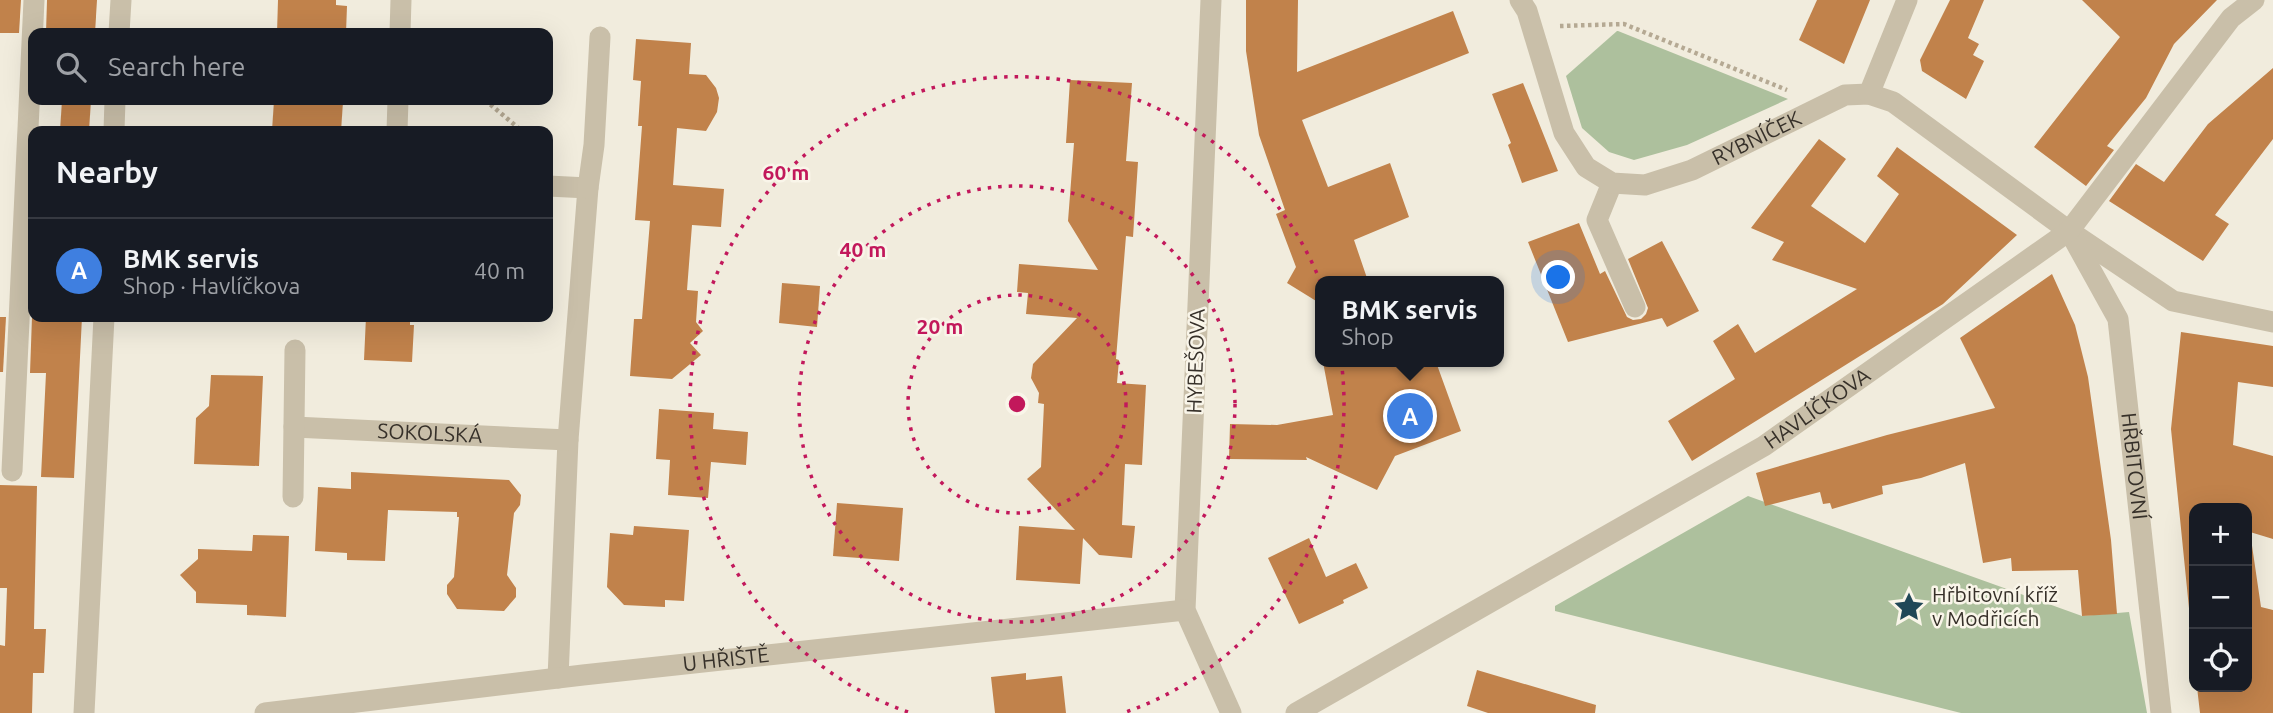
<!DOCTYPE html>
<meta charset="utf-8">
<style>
:root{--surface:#171b24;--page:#242831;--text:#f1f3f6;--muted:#9ea1a6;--line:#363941;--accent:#93a6ae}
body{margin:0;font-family:Ubuntu,sans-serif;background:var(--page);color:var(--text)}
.controls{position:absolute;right:21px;bottom:21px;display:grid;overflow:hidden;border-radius:14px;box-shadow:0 7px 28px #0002}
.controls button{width:63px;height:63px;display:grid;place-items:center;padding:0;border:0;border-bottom:2px solid var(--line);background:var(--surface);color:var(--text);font:35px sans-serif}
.you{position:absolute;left:1559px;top:278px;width:24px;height:24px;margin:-18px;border:5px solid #fff;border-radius:50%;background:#1a73e8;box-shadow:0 0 0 10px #1a73e833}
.badge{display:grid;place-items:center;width:46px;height:46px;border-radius:50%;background:var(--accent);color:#fff;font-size:23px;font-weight:700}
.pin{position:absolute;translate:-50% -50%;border:4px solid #fff;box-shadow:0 2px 7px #0006}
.popup{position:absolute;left:1315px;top:276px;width:189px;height:91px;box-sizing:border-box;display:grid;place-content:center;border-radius:14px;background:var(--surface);filter:drop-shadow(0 2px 5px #0005);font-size:23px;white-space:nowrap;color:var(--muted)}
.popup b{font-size:26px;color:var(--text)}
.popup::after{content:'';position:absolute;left:50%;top:100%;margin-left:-14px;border:14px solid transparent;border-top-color:var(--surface)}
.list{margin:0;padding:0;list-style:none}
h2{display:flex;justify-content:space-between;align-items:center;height:91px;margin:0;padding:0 28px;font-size:30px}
h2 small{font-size:23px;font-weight:400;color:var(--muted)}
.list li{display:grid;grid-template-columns:46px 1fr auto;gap:21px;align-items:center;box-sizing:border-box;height:105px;padding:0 28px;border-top:2px solid var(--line)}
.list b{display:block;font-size:26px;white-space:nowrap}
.list p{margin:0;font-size:23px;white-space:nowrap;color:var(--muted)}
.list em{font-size:23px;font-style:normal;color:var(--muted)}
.icon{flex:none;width:38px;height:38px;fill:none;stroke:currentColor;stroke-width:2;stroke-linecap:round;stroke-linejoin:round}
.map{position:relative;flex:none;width:2273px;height:713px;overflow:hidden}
.search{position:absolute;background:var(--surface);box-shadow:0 7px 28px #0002;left:28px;top:28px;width:525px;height:77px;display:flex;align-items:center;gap:18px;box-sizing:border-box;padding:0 24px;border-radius:14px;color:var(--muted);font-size:26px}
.panel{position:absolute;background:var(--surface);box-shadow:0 7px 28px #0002;left:28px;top:126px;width:525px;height:196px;border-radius:14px}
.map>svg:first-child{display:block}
.green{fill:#adc09d}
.building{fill:#c1824b}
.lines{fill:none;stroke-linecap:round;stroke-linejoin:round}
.path{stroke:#b5a993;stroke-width:4.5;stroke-dasharray:3.5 3.5;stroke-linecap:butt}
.lane{stroke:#c9bfa9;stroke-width:21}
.street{stroke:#c9bfa9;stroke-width:21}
.ring{fill:none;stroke:#c2185b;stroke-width:3.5;stroke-dasharray:3.5 7}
.labels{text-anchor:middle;stroke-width:5;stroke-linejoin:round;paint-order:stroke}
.street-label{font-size:21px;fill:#363029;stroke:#f9f5e9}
.poi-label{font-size:21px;fill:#363029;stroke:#f9f5e9;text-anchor:start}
.centre{fill:#c2185b;stroke:#f9f5e9;stroke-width:3.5}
.ring-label{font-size:21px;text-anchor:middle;font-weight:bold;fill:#c2185b;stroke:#f9f5e9;stroke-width:5;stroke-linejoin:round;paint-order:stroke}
</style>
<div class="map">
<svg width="2273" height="713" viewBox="0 0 2273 713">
<rect width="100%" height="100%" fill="#f1ecdd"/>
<g class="green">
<polygon points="1617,31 1618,31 1788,99 1687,145 1634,160 1609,152 1582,128 1566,76"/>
<polygon points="1748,496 2082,616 2129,612 2147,713 1961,713 1555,611 1555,606"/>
</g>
<g class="building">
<polygon points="0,0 21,0 19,33 0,33"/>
<polygon points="47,0 97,0 95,33 46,33"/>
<polygon points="278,0 336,0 336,5 347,6 346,33 277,33"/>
<polygon points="1246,0 1298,0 1297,72 1453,11 1469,53 1302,120 1328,187 1390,163 1409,217 1354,240 1368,281 1321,281 1321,304 1287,283 1296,267 1276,214 1285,210 1259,135 1246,51"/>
<polygon points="1817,0 1870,0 1844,64 1799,40"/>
<polygon points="1950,0 1984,0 1968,38 1979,44 1973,55 1984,61 1966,99 1922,71 1920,60"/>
<polygon points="2082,0 2217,0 2174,44 2146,98 2107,146 2114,150 2086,186 2034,147 2120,37"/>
<polygon points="636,39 691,43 689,74 706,75 716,88 719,98 717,112 706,131 677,128 673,185 724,189 721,227 692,225 687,290 698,291 696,322 703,331 690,343 701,355 672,379 630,376 634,319 642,319 650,221 635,220 642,126 638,126 641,81 633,80"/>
<polygon points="2273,68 2273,139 2215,215 2229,224 2203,261 2109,201 2136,164 2164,182 2208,124"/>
<polygon points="1070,80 1132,83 1126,161 1138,162 1133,237 1126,236 1116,359 1119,360 1117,383 1146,385 1142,465 1125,464 1122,525 1135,526 1132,558 1099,555 1083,538 1080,584 1016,580 1019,526 1075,530 1027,479 1041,467 1044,404 1038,403 1039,393 1031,378 1033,364 1077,318 1026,314 1028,293 1017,292 1019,264 1098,270 1068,221 1074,143 1066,143"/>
<polygon points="1523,83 1558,171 1522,183 1508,145 1511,143 1492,94"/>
<polygon points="62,100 91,100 89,131 60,131"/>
<polygon points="274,100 343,102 341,131 272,131"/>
<polygon points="1819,139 1846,159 1811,206 1865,243 1899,194 1877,176 1897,147 2017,235 1943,304 1692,461 1668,421 1735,379 1713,341 1738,324 1755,353 1857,289 1772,260 1784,242 1751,228"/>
<polygon points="1579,223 1600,274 1605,271 1627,317 1633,320 1641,319 1646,314 1648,308 1628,259 1662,241 1699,311 1667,327 1662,318 1568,342 1528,242"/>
<polygon points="2052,274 2075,325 2088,377 2111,540 2117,614 2082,616 2078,570 2012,571 2011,558 1983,563 1965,463 1921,478 1882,486 1883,494 1832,509 1830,503 1823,504 1820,492 1765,506 1756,473 1887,435 1995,408 1960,338"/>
<polygon points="782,283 820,286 817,327 779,323"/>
<polygon points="0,317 6,317 3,372 0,372"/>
<polygon points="32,317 82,317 74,478 41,477 46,373 30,373"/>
<polygon points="366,317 410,317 410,325 414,325 412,362 364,360"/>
<polygon points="2181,332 2273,346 2273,387 2238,382 2233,445 2273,456 2273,539 2250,532 2261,607 2273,610 2273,713 2200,713 2197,687 2247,687 2247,508 2194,508 2194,658 2171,429"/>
<polygon points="1323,362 1436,362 1461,431 1395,456 1377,490 1306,457 1307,460 1229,459 1230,424 1277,425 1333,415"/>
<polygon points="211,375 263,376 259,466 194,464 196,418 209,406"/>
<polygon points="659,409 714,413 713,429 748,432 746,465 711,462 708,498 668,495 670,460 656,459"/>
<polygon points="351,472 509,480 521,495 520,505 514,513 507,575 516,588 516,597 504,611 457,609 447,594 447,585 454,577 459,517 457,517 457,512 388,510 385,561 347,560 347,553 315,551 318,487 351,489"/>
<polygon points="0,485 37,486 34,629 46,629 44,673 33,673 32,713 0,713 0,645 5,646 7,588 0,588"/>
<polygon points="837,503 903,508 899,561 833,556"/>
<polygon points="634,526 689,530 684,601 665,600 665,607 624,605 607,587 610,533 633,535"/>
<polygon points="253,535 289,536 286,617 247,615 247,605 196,603 196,592 180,575 198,559 198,549 252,551"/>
<polygon points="1309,538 1326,577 1356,563 1368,588 1343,600 1344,603 1299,624 1268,558"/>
<polygon points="1477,670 1596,705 1595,713 1488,713 1467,706"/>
<polygon points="1026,673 1026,680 1062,676 1066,713 995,713 991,677"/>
</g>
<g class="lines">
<g class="path">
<polyline points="1560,26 1624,24 1787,90"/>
<polyline points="485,100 522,131"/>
</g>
<g class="lane">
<polyline points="119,33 121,0"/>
<polyline points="114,131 115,100"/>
<polyline points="1612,183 1597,220 1635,307"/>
<polyline points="12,471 34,0"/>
<polyline points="84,713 104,317"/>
</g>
<g class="street">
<polyline points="1211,0 1185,610 1231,713"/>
<path id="s1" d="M1520 0 1527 11 1564 133 1586 167 1612 183 1645 185 1692 170 1845 95 1869 94 1893 102 2069 231 2173 301 2273 322"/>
<polyline points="400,33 401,0"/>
<polyline points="1869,94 1907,0"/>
<polyline points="397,131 398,100"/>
<polyline points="548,186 588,188 568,440 558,678"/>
<polyline points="588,188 594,145 600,37"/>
<path id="s2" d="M2072 236 2118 319 2161 713"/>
<path id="s3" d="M294 427 568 440"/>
<polyline points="293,497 295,350"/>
<path id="s4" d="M265 713 583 675 1185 610"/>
<path id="s5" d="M1296 713 1764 446 2069 231 2231 18 2254 0"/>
</g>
</g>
<g class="ring">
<circle cx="1017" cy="404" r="109"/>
<circle cx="1017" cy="404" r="218"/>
<path d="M908 712A327 327 0 1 1 1126 712"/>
</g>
<defs>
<g id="sight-bare" transform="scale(2.415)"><path d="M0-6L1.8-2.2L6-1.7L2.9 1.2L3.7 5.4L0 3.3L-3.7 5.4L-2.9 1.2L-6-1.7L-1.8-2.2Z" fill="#204757" stroke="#f9f5e9" stroke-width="2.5" paint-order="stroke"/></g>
</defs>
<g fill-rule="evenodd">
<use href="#sight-bare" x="1909" y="607"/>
</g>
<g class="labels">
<g class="street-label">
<text dy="7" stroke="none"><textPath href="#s1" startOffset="366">RYBNÍČEK</textPath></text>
<text transform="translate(1196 361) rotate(-88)" y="7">HYBEŠOVA</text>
<text dy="7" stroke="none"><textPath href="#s5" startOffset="604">HAVLÍČKOVA</textPath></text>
<text dy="7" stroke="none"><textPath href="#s3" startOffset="136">SOKOLSKÁ</textPath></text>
<text dy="7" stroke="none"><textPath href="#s2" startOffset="243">HŘBITOVNÍ</textPath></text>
<text dy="7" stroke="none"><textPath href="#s4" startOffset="464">U HŘIŠTĚ</textPath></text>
</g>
<g class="poi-label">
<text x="1932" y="602">Hřbitovní kříž<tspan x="1932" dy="24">v Modřicích</tspan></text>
</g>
</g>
<circle cx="1017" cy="404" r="10" class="centre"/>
<g class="ring-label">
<text x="786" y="180">60 m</text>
<text x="863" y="257">40 m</text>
<text x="940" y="334">20 m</text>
</g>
</svg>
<div class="controls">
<button>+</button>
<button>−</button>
<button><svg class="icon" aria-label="locate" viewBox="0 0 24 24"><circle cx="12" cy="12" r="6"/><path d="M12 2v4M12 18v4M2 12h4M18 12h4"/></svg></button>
</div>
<div class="you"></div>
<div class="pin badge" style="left:1410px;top:416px;background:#3f7fe0">A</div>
<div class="popup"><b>BMK servis</b>Shop</div>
<div class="search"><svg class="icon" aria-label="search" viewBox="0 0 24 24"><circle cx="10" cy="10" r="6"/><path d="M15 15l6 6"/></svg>Search here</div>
<section class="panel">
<h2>Nearby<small></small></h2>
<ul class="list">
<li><span class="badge" style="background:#3f7fe0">A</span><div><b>BMK servis</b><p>Shop · Havlíčkova</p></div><em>40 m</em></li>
</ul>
</section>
</div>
